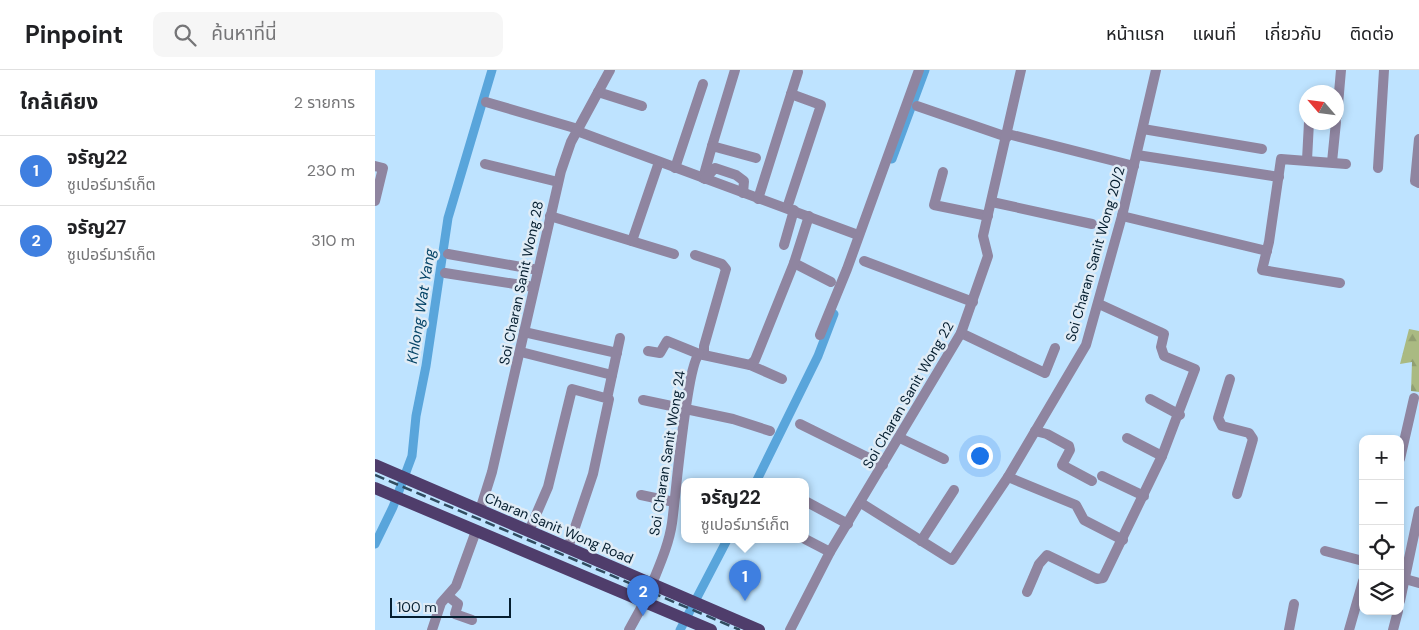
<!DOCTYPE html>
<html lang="th">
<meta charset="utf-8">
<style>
:root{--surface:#fff;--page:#f6f6f6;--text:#202124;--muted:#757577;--line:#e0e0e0;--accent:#7c3aed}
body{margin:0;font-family:"DM Sans","Noto Sans Thai",sans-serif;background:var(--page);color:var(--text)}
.controls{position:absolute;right:15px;bottom:15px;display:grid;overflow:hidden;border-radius:10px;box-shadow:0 2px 8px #0003}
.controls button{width:45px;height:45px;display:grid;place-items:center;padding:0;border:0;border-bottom:1px solid var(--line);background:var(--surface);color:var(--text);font:25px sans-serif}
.compass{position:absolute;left:924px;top:15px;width:45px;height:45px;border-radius:50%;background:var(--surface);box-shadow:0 2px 8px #0003;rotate:298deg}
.scale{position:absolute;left:15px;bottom:12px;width:121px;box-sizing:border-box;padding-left:5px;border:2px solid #051e2f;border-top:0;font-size:14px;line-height:18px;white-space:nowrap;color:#051e2f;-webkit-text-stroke:4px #e0ecf6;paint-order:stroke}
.you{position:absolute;left:604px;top:385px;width:18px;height:18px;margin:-12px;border:4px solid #fff;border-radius:50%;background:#1a73e8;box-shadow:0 0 0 8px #1a73e833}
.badge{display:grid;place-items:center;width:32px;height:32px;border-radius:50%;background:var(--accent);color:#fff;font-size:16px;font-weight:700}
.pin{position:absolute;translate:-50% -41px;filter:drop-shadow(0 1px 2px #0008)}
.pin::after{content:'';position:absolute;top:26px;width:18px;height:15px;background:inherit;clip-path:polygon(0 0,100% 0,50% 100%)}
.popup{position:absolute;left:306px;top:408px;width:128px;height:65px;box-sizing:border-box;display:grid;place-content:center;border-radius:10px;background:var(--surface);filter:drop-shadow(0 1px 4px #0005);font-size:16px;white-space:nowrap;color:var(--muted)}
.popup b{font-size:19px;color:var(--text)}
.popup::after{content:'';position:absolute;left:50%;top:100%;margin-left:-10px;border:10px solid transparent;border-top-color:var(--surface)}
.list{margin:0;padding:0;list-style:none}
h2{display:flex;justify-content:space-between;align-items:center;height:65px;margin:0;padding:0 20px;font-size:21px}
h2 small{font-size:16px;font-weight:400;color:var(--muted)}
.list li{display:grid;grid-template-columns:32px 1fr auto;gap:15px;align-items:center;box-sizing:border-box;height:70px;padding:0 20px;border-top:1px solid var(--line)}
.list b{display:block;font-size:19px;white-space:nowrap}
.list p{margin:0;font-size:16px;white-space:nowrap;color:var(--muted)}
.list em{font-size:16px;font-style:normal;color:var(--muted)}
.icon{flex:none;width:28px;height:28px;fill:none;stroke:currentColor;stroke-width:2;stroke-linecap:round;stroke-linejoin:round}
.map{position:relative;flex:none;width:1044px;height:560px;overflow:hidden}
header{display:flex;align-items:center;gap:30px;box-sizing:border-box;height:70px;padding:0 25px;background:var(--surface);border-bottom:1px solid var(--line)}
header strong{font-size:24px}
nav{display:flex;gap:28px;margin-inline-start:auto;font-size:18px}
.search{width:350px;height:45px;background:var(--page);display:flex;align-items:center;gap:12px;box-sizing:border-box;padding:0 18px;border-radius:10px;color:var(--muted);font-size:19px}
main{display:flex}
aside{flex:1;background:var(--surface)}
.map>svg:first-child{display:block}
.forest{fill:url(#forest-firs)}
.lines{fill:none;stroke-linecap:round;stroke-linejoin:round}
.canal{stroke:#59a5db;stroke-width:9}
.street{stroke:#8f85a0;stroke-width:10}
.primary{stroke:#4f3d6b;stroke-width:12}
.rail{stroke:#304c60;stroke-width:2.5;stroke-dasharray:10 5;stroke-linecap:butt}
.labels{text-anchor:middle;stroke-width:5;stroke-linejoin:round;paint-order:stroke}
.street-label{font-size:14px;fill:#051e2f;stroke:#e0ecf6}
.water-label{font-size:15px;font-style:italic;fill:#054467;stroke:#e0ecf6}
</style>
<header>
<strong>Pinpoint</strong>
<div class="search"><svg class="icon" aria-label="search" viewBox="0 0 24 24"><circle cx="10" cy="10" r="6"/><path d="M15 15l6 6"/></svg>ค้นหาที่นี่</div>
<nav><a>หน้าแรก</a><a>แผนที่</a><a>เกี่ยวกับ</a><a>ติดต่อ</a></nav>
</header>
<main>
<aside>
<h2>ใกล้เคียง<small>2 รายการ</small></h2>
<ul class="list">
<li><span class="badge" style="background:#3f7fe0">1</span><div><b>จรัญ22</b><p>ซูเปอร์มาร์เก็ต</p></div><em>230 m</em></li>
<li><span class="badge" style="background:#3f7fe0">2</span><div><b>จรัญ27</b><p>ซูเปอร์มาร์เก็ต</p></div><em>310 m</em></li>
</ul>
</aside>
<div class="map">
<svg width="1044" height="560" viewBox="0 0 1044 560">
<defs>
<pattern id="forest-firs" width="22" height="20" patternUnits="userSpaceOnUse" patternTransform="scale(1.25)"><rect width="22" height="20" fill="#aaba82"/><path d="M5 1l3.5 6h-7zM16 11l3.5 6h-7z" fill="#919f71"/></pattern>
</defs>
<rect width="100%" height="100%" fill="#bee3ff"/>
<polygon class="forest" points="1034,259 1044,261 1044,322 1036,321 1037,292 1025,294"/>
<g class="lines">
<g class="canal">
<polyline points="517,89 550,0"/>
<polyline points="381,412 443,286 459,244"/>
<polyline points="0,474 18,437 37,386 41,346 51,296 73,148 117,0"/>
<polyline points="305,560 352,470"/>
</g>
<g class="street">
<polyline points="223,22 267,36"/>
<polyline points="111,32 203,59"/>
<polyline points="542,36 632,67"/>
<polyline points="962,46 966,0"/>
<polyline points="768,59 887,79"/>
<polyline points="202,61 483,165"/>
<polyline points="633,64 759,96"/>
<polyline points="1044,69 1040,111 1044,113"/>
<polyline points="337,76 360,0"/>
<polyline points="762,85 904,107"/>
<polyline points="932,90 934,52"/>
<polyline points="957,92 961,52"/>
<polyline points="110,94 183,112"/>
<polyline points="0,96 8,98 0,131"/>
<polyline points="300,98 328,14"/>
<polyline points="1003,98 1009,0"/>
<polyline points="568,102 559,135 613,146"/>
<polyline points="328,108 337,76 381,88"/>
<polyline points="330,109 340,98 361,105 369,111 368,123"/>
<polyline points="383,129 423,2"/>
<polyline points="617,132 717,154"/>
<polyline points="412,138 446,35 416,24"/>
<polyline points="175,146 299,184"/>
<polyline points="747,146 892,181"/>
<polyline points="257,171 284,92"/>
<polyline points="409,175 419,140"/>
<polyline points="73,184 163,200"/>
<polyline points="320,185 347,194 351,199 329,276 329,285"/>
<polyline points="489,191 598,232"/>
<polyline points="419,193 456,212"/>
<polyline points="70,203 159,217"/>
<polyline points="965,213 887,200 894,172 906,89 971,94"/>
<polyline points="149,262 242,283"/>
<polyline points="586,263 670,303 680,278"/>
<polyline points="445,265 472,199 544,0"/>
<polyline points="273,281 285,283 292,271 324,284 375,295 407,309"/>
<polyline points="146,282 237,305"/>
<polyline points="375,295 380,290 419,193 434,146"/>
<polyline points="855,309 843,348 847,356 874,363 878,369 862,424"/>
<polyline points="233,324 245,268"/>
<polyline points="775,329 805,345"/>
<polyline points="268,330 358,349 395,361"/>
<polyline points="425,354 508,395"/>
<polyline points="660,361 672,364 694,376 695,380 687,395 717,411"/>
<polyline points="525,368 569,389"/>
<polyline points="752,368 787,386"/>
<polyline points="1025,389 1039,328"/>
<polyline points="727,406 769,426"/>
<polyline points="633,407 701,435 709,450 748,470"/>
<polyline points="266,425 299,432"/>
<polyline points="430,431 473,454"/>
<polyline points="486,433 577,490 633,407 711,275 747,146 781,0"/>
<polyline points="105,440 117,402 186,101 196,72 235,0"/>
<polyline points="154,461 173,417 197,319 234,329 218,404 193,478"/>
<polyline points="430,469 455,482"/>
<polyline points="546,471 579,420"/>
<polyline points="950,481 988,491"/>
<polyline points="1030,509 1044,513"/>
<path d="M277 514C285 494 294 474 297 453 301 425 311 298 324 284"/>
<polyline points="652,522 664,494 672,485 722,509 728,508 787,386 820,299 789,286 786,277 789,264 785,262 724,234"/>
<polyline points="73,526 83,534 80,544 97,550"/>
<polyline points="1025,531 1044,441"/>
<polyline points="57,560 66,533 81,516 101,461"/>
<polyline points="254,560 270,531"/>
<polyline points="415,560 455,482 586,263 613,186 608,166 646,0"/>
<polyline points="914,560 919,534"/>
<polyline points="974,560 988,511"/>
<polyline points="1018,560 1023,541"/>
</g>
<g class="primary">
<polyline points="0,395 384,560"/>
<polyline points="0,418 336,560"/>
</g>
<polyline class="rail" points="0,405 365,560"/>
</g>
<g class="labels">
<g class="street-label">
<text transform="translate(720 184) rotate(-74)" y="5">Soi Charan Sanit Wong 20/2</text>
<text transform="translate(146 213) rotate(-78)" y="5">Soi Charan Sanit Wong 28</text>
<text transform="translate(533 325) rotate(-60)" y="5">Soi Charan Sanit Wong 22</text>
<text transform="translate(292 383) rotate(-81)" y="5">Soi Charan Sanit Wong 24</text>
<text transform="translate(184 458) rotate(23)" y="5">Charan Sanit Wong Road</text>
</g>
<g class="water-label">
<text transform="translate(46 236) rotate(-81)" y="5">Khlong Wat Yang</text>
</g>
</g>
</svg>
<div class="controls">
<button>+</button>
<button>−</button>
<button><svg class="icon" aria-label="locate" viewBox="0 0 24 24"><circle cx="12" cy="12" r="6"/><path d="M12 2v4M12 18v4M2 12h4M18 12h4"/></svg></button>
<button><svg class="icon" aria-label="layers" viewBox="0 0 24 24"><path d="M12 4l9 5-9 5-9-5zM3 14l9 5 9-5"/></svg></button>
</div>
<svg class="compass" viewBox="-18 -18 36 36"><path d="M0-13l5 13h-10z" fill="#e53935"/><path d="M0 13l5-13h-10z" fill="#757577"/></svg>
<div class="scale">100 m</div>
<div class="you"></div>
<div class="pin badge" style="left:370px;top:531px;background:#3f7fe0">1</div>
<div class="popup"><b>จรัญ22</b>ซูเปอร์มาร์เก็ต</div>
<div class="pin badge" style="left:268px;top:546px;background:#3f7fe0">2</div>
</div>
</main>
